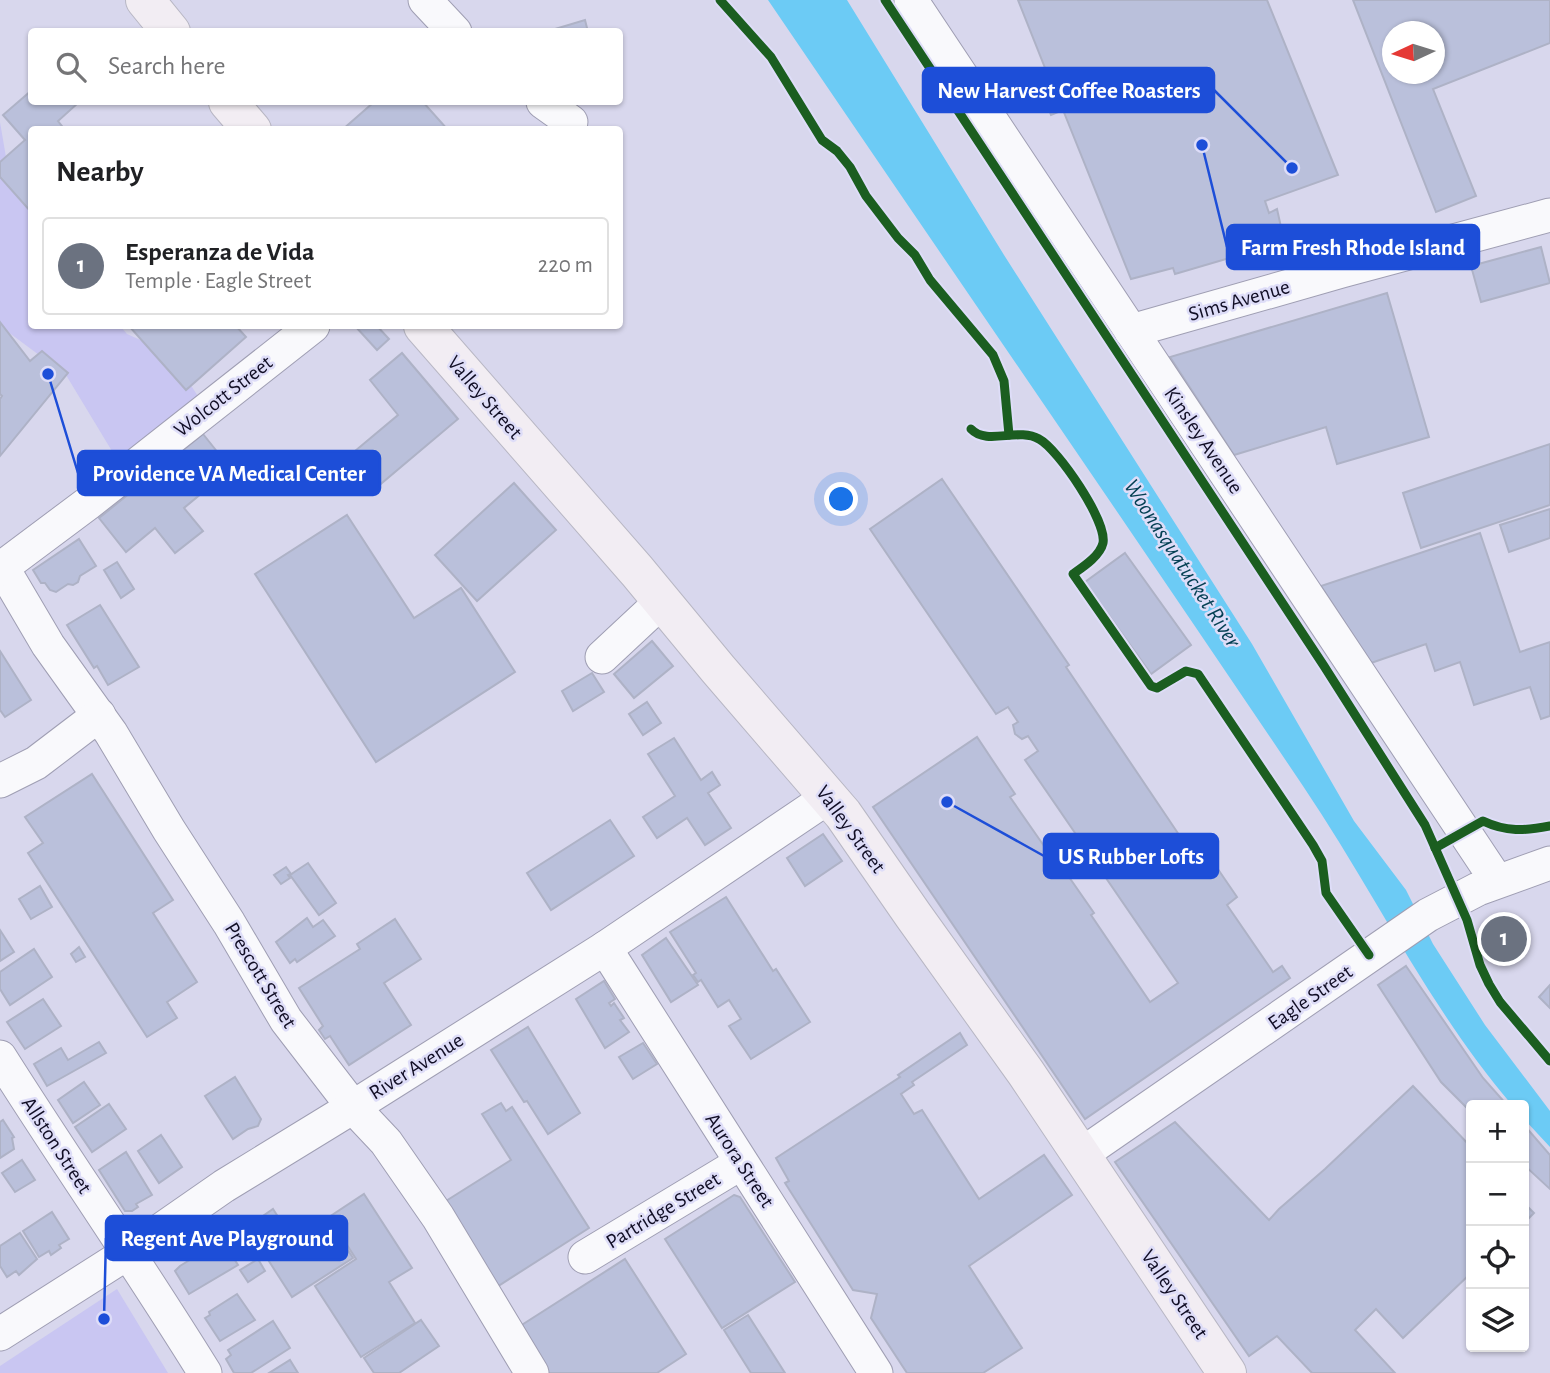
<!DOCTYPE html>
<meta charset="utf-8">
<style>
:root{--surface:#fff;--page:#f2f2f2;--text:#202124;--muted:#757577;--line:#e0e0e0;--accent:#56546a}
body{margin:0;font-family:"Alegreya Sans",sans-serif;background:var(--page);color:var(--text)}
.controls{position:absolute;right:21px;bottom:21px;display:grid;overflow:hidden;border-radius:7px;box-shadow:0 2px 5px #0004}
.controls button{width:63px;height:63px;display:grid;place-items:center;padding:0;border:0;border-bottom:2px solid var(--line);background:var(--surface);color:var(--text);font:35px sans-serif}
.compass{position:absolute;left:1382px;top:21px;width:63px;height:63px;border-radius:50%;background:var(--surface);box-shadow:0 2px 5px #0004;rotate:266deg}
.you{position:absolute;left:842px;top:500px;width:24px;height:24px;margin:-18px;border:5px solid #fff;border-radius:50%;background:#1a73e8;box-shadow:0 0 0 10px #1a73e833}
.badge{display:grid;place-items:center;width:46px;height:46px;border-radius:50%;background:var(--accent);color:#fff;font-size:23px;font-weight:700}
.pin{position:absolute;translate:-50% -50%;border:4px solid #fff;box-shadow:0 2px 7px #0006}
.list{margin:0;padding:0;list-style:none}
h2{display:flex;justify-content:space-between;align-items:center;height:91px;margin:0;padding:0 28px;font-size:30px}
h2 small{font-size:23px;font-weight:400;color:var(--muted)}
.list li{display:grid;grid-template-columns:46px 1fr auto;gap:21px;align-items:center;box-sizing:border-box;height:98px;margin:0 14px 14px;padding:0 14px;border:2px solid var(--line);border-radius:7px}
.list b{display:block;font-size:26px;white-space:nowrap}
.list p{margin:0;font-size:23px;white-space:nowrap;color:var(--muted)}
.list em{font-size:23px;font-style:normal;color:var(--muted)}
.icon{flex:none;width:38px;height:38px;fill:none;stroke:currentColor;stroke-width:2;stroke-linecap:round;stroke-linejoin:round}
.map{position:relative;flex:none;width:1550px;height:1373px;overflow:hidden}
.search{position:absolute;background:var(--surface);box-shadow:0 2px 5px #0004;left:28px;top:28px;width:595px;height:77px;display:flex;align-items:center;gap:18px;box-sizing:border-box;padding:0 24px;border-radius:7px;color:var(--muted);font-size:26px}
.panel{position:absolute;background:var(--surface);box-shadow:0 2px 5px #0004;left:28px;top:126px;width:595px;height:203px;border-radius:7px}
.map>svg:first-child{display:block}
.green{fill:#c9c6f2}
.water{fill:#6ccbf5}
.building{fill:#bac0db;stroke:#aeb2c6;stroke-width:2;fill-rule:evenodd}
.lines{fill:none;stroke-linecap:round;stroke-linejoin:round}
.minor-casing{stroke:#9f9eb3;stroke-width:35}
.major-casing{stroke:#b8b7c4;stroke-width:40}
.minor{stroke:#f9f9fc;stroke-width:33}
.major{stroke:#f2edf3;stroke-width:38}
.cycleway-casing{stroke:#deddf8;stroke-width:13}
.cycleway{stroke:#1b5e20;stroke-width:9}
.labels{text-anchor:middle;stroke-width:5;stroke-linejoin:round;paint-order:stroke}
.street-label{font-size:21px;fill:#100d24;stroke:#deddf8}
.water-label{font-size:23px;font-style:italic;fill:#033f53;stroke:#deddf8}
.leader{fill:none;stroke:#1d4ed8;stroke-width:2.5}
.callout-dot{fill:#1d4ed8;stroke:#deddf8;stroke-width:2.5}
.callout{fill:#1d4ed8;stroke:#1d4ed8;stroke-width:2.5}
.callout-label{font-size:23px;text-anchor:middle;font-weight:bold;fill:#fff}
</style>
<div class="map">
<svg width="1550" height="1373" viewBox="0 0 1550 1373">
<rect width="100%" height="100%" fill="#d8d7ed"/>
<g class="green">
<polygon points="0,122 7,163 31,213 32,326 120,326 127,334 170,353 203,404 121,466 66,375 0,326"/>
<polygon points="117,1289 168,1373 0,1373 0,1366"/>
</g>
<path class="water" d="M768 0H847L1004 255 1252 644 1354 821 1406 890 1433 944 1485 1025 1550 1111V1147L1524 1119V1105H1512C1429 1008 1374 891 1303 786 1126 523 946 262 768 0Z"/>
<g class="building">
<polygon points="1018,0 1267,0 1338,175 1265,201 1269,213 1277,209 1283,236 1242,249 1243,254 1175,274 1173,268 1131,279 1063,110 1051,115 1037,77 1047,73"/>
<path d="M1353 0H1550V43L1433 89 1476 196 1436 212ZM1392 32H1434V74H1392Z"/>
<polygon points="585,20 588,32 545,32"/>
<polygon points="32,90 32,102 78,103 58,121 65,130 32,130 32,213 0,177 0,162 25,140 3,115"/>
<polygon points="374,102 423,102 448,130 342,130"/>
<polygon points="1541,247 1550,283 1481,302 1471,266"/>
<polygon points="1387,293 1429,437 1337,464 1326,427 1234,455 1170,357"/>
<polygon points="0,322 30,361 42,351 68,373 0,456 0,399 2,396 0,394"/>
<polygon points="129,326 236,326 246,337 186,390"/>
<polygon points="355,326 377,326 389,339 377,350"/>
<polygon points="402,353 458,419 370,493 343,461 398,415 370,380"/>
<polygon points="203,434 231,469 184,508 203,531 175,553 155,528 126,552 99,518"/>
<polygon points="1550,444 1550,505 1421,548 1403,493"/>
<polygon points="942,479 1069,665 1066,667 1200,866 1211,859 1237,897 1227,905 1273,972 1282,966 1290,978 1085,1119 873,807 977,737 1015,794 1010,797 1060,869 1062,867 1094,913 1091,915 1150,1002 1178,983 1025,760 1038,751 1028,736 1022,739 1015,734 1013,725 1018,722 1008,707 996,714 870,529"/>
<polygon points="514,483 556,530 477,601 435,555"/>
<polygon points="1550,509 1550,538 1509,552 1500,525"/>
<polygon points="347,515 414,618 461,588 515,672 376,762 255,574"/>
<polygon points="1480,533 1520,652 1550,642 1550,716 1541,719 1530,687 1474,705 1460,662 1435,671 1426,644 1371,663 1321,586"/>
<polygon points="79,539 96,566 80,576 78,582 73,585 68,584 56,592 50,590 45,583 41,583 33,570"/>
<polygon points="1125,553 1191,645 1151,674 1085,582"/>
<polygon points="117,562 134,589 121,598 104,570"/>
<polygon points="100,605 139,667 108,685 97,666 94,668 67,625"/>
<polygon points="652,641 673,666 634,698 614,674"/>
<polygon points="0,651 31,700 5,717 0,710"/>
<polygon points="592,673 604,692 573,711 562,691"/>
<polygon points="647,702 661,723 643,735 629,714"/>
<polygon points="674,738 701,780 712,772 720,785 708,793 731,828 705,845 687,818 657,838 643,817 675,796 648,754"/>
<polygon points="92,774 173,900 153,913 197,982 167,1002 177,1018 147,1037 28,853 43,843 25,817"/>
<polygon points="610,820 634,856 551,910 527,873"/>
<polygon points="823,834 842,861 805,886 787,858"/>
<polygon points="308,863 336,903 319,915 290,875"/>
<polygon points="286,867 291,874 288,875 290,878 281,884 274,875"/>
<polygon points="40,886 52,907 31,919 19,899"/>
<polygon points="726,897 773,971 776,969 810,1022 751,1059 729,1026 741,1019 729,1000 718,1007 701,980 698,982 693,975 696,973 670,932"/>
<polygon points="307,918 313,927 323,920 335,936 297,962 295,959 290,963 276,942"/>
<polygon points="395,919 421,959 384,983 411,1025 349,1065 330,1036 325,1039 319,1030 323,1026 299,988 360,949 357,944"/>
<polygon points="0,930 14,952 0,961"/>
<polygon points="666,938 698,985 671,1002 642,955"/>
<polygon points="79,947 85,957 76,962 71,954"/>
<polygon points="34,949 52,977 10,1005 0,989 0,972"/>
<polygon points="1406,966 1483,1078 1507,1105 1471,1105 1471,1112 1441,1082 1378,985"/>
<polygon points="604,981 615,999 609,1003 611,1006 614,1003 624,1018 620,1020 629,1032 605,1048 576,999"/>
<polygon points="1550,985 1550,1008 1539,997"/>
<polygon points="43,999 61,1026 25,1049 7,1022"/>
<polygon points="528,1027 580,1113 548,1134 527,1101 524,1102 491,1050"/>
<polygon points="960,1033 967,1045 912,1082 914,1085 901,1094 914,1114 922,1110 979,1199 1044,1155 1072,1195 969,1266 1022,1348 983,1373 907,1373 871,1318 877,1294 853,1290 785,1183 789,1181 776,1158 900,1077 898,1075"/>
<polygon points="99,1042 106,1053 47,1086 34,1064 61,1048 68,1060"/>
<polygon points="643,1043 657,1064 633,1079 619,1057"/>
<polygon points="235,1077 261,1119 258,1126 248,1129 233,1139 205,1096"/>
<polygon points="84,1082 100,1105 73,1123 58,1100"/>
<polygon points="1413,1086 1471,1147 1471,1273 1403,1338 1376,1309 1355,1330 1395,1373 1312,1373 1277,1336 1249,1356 1115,1162 1175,1122 1269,1220 1279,1209 1325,1169"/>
<polygon points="501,1103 506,1111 512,1107 589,1228 492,1290 438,1206 511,1160 482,1114"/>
<polygon points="109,1104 126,1129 92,1152 75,1127"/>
<polygon points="3,1120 14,1137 12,1138 14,1149 0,1158 0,1122"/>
<polygon points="1524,1125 1550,1155 1550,1189 1524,1165"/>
<polygon points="161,1135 182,1167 159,1183 138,1151"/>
<polygon points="126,1152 152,1195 136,1204 138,1207 132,1211 125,1211 99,1170"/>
<polygon points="22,1160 35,1180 15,1192 2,1173"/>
<polygon points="364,1194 412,1268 389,1282 415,1323 361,1357 315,1286 356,1259 329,1217"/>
<polygon points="734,1195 740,1197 795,1282 722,1328 665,1239"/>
<polygon points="1524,1203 1534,1213 1524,1223"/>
<polygon points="273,1209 301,1252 335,1230 353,1258 292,1297 247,1227"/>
<polygon points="52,1212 69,1239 59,1245 61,1248 51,1255 49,1251 39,1257 23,1231"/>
<polygon points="20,1233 37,1259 19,1275 16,1271 7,1277 0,1266 0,1246"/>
<polygon points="222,1240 238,1265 189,1294 175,1271 180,1266"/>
<polygon points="258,1259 265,1271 248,1282 240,1270"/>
<polygon points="625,1259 686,1354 657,1373 546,1373 517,1328"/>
<polygon points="237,1294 255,1320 220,1341 205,1318 210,1315 209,1312"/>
<polygon points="748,1315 785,1373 751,1373 724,1330"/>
<polygon points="421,1320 439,1346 399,1373 374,1373 364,1358"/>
<polygon points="273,1321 290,1348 251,1373 234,1373 226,1359 231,1355 228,1350"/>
<polygon points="290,1360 298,1373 269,1373"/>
</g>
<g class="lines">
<g class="minor-casing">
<g id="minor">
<polyline points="425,0 455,32"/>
<polyline points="911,0 1497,881"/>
<polyline points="543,102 571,122"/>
<polyline points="1131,331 1342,271 1550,215"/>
<polyline points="2,567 48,645 111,733 169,830 229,923 286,1020 353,1107 386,1142 438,1217 532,1373"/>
<polyline points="0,569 87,504 313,326"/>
<polyline points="602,657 662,601"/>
<polyline points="0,781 36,763 99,715"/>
<polyline points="605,948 876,1373"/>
<path d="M0 1057C67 1163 139 1266 205 1373"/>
<polyline points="1082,1154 1428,915 1478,889 1550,863"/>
<polyline points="585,1257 741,1163"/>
<polyline points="0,1334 129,1252 224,1186 353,1107 605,948 830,796"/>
</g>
</g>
<g class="major-casing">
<g id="major">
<polyline points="145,0 171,32"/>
<polyline points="228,102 252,130"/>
<polyline points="423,326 637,571 718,669 843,814 913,915 1026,1073 1227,1373"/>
</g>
</g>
<use href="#minor" class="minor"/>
<use href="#major" class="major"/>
<g class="cycleway-casing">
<g id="cycleway">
<polyline points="720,0 771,57 822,140 837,151 850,167 866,196 898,238 915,255 930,280 993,355 1004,381 1009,435"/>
<polyline points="885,0 1324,666 1425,825 1467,920 1480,965 1489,984 1500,1002 1550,1061"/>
<path d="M971 429C987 446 1018 427 1039 439 1058 449 1107 521 1103 543 1100 556 1083 567 1073 574L1151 686 1157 688 1186 671 1198 674 1313 845 1322 861 1326 893 1369 955"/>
<path d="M1435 848 1483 821C1506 832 1525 831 1550 826"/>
</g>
</g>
<use href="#cycleway" class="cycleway"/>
</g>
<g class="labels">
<g class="street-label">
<text transform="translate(1239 300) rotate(-16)" y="7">Sims Avenue</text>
<text transform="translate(223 396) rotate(-38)" y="7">Wolcott Street</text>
<text transform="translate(485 397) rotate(49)" y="7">Valley Street</text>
<text transform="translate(1204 440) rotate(56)" y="7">Kinsley Avenue</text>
<text transform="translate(851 829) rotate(54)" y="7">Valley Street</text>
<text transform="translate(261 975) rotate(59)" y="7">Prescott Street</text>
<text transform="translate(1310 997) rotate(-35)" y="7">Eagle Street</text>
<text transform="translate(416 1066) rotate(-32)" y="7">River Avenue</text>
<text transform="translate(57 1145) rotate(57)" y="7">Allston Street</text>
<text transform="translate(740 1160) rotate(57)" y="7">Aurora Street</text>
<text transform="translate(663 1210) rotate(-31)" y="7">Partridge Street</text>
<text transform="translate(1175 1294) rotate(56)" y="7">Valley Street</text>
</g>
<g class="water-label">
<text transform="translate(1183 563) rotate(57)" y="8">Woonasquatucket River</text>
</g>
</g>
<path class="leader" d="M1292 168L1214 90M1202 145L1227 247M48 374L78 473M947 802L1044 856M104 1319L106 1238"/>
<g class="callout-dot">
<circle cx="1292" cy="168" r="7"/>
<circle cx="1202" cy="145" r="7"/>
<circle cx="48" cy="374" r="7"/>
<circle cx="947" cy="802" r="7"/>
<circle cx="104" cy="1319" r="7"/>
</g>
<g class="callout">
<rect x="923" y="68" width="291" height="44" rx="7"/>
<rect x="1227" y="225" width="252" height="44" rx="7"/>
<rect x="78" y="451" width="302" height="44" rx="7"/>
<rect x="1044" y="834" width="174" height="44" rx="7"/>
<rect x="106" y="1216" width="241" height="44" rx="7"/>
</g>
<g class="callout-label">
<text x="1069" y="98">New Harvest Coffee Roasters</text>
<text x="1353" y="255">Farm Fresh Rhode Island</text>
<text x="229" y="481">Providence VA Medical Center</text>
<text x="1131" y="864">US Rubber Lofts</text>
<text x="227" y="1246">Regent Ave Playground</text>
</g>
</svg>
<div class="controls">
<button>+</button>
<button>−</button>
<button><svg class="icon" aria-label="locate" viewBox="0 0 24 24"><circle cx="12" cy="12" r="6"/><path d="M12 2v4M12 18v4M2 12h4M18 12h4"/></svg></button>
<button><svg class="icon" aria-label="layers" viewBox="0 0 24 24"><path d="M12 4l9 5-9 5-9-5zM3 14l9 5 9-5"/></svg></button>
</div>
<svg class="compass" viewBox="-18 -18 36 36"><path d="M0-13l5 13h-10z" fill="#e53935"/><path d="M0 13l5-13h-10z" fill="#757577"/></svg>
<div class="you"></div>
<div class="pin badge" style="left:1504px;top:939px;background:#6b7280">1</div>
<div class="search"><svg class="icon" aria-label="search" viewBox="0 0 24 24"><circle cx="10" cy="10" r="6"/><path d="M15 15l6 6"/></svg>Search here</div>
<section class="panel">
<h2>Nearby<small></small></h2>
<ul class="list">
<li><span class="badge" style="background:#6b7280">1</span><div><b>Esperanza de Vida</b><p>Temple · Eagle Street</p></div><em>220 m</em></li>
</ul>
</section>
</div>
